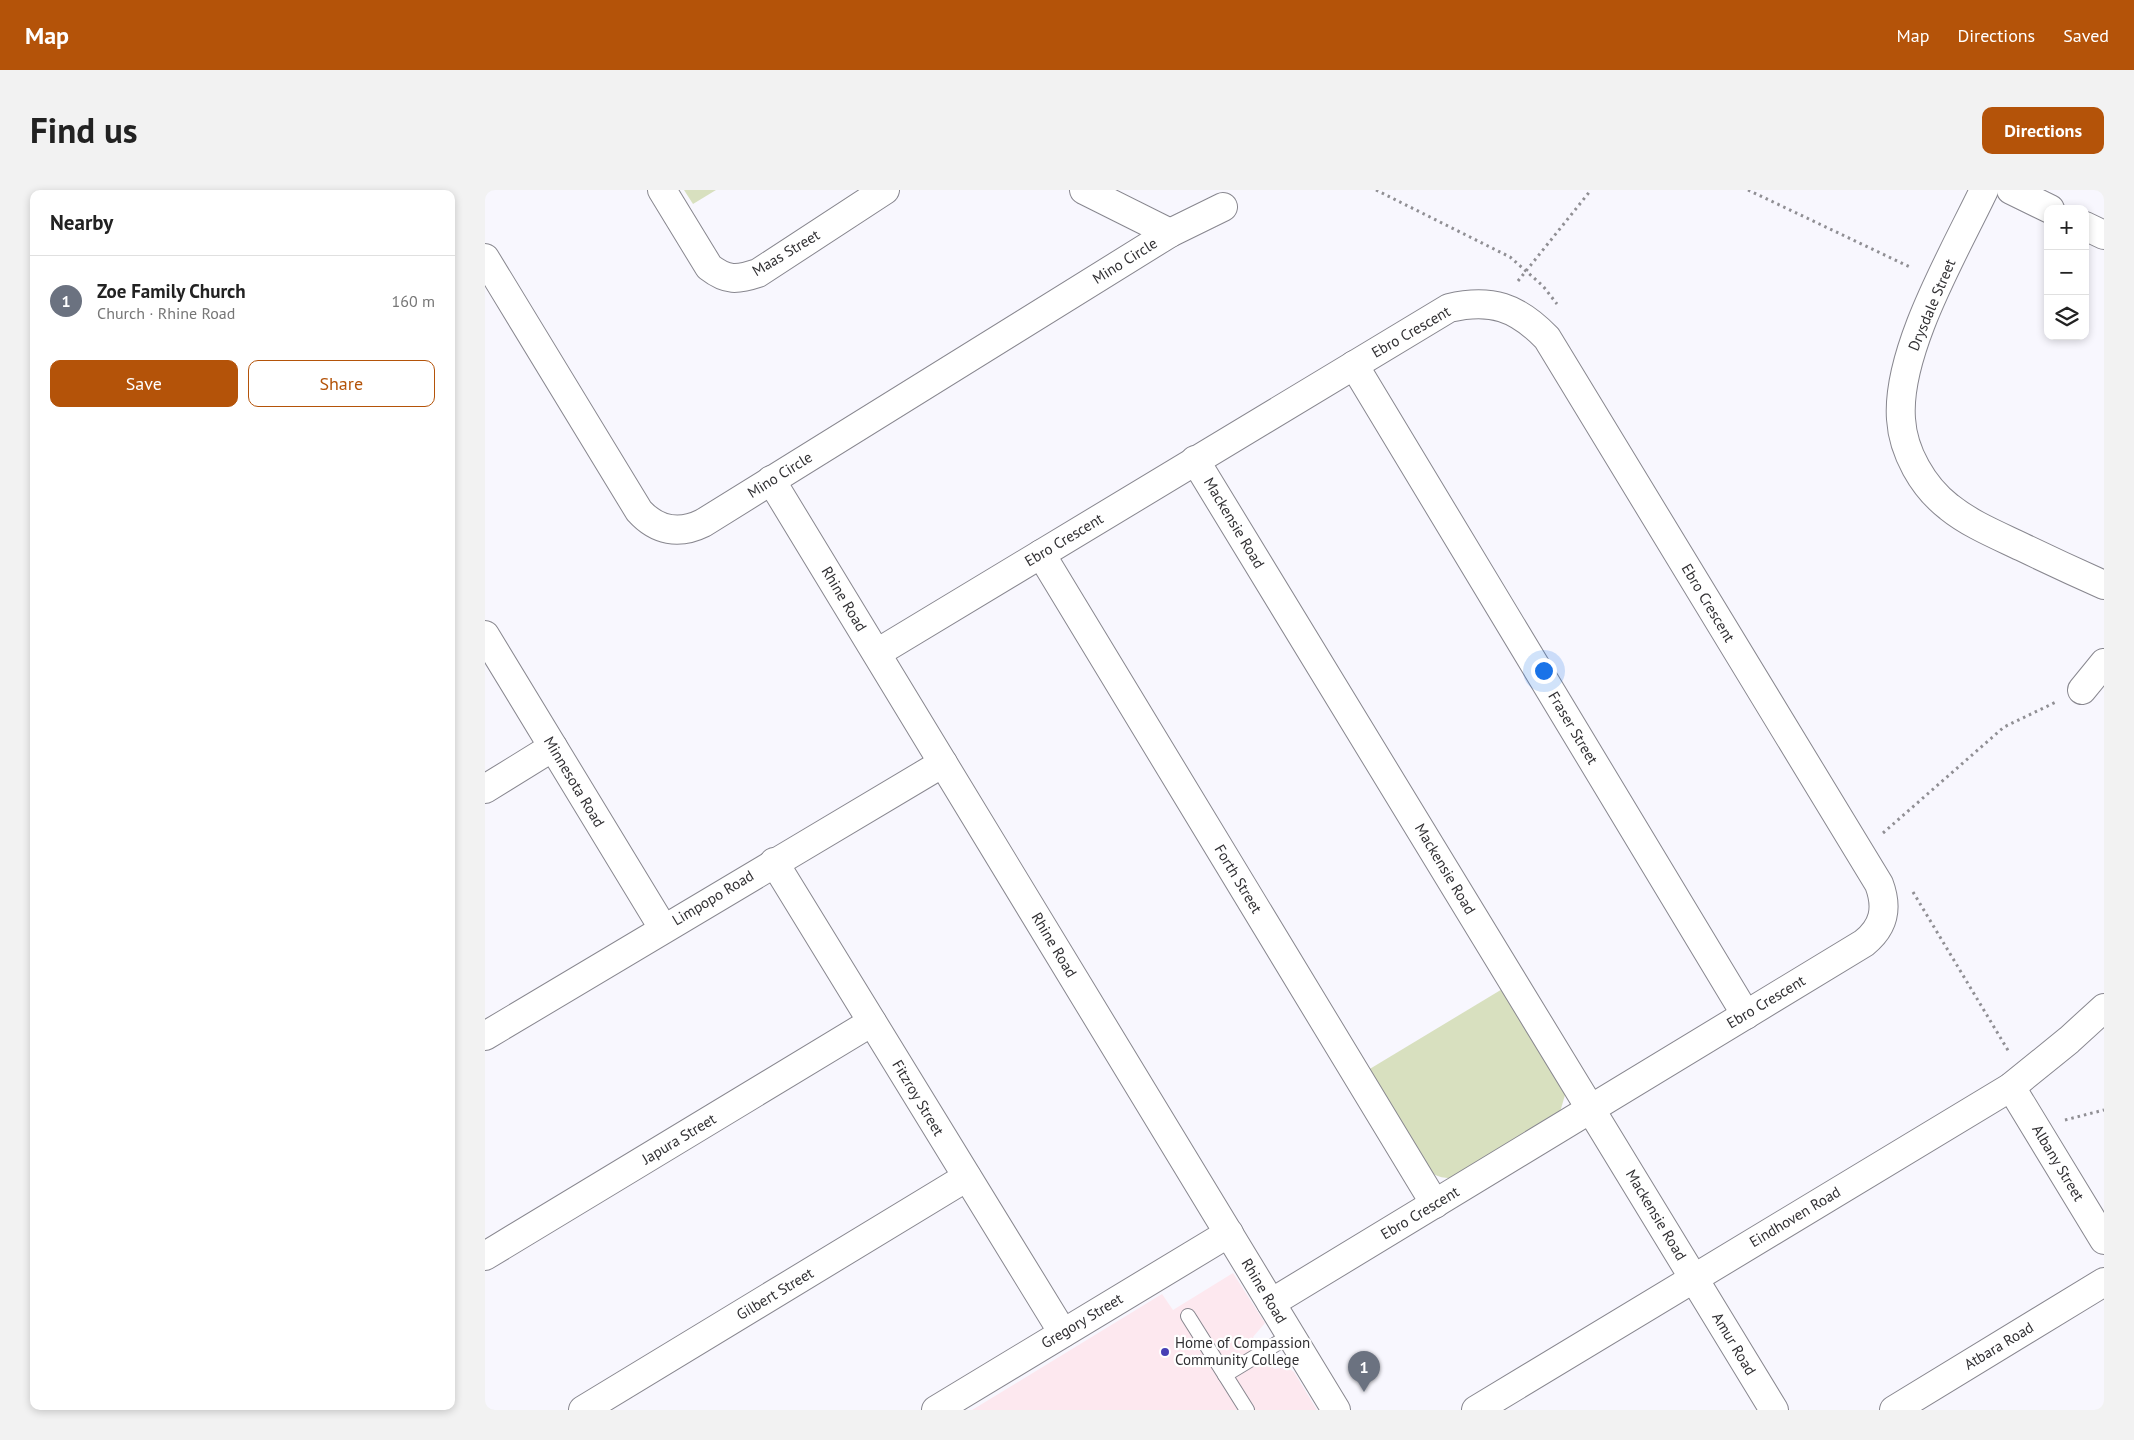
<!DOCTYPE html>
<meta charset="utf-8">
<style>
:root{--surface:#fff;--page:#f2f2f2;--text:#222;--muted:#767676;--line:#e0e0e0;--accent:#b45309}
body{margin:0;font-family:"PT Sans",sans-serif;background:var(--page);color:var(--text)}
.controls{position:absolute;right:15px;top:15px;display:grid;overflow:hidden;border-radius:10px;box-shadow:0 2px 8px #0003}
.controls button{width:45px;height:45px;display:grid;place-items:center;padding:0;border:0;border-bottom:1px solid var(--line);background:var(--surface);color:var(--text);font:25px sans-serif}
.you{position:absolute;left:1058px;top:480px;width:18px;height:18px;margin:-12px;border:4px solid #fff;border-radius:50%;background:#1a73e8;box-shadow:0 0 0 8px #1a73e833}
.badge{display:grid;place-items:center;width:32px;height:32px;border-radius:50%;background:var(--accent);color:#fff;font-size:16px;font-weight:700}
.pin{position:absolute;translate:-50% -41px;filter:drop-shadow(0 1px 2px #0008)}
.pin::after{content:'';position:absolute;top:26px;width:18px;height:15px;background:inherit;clip-path:polygon(0 0,100% 0,50% 100%)}
.list{margin:0;padding:0;list-style:none}
h2{display:flex;justify-content:space-between;align-items:center;height:65px;margin:0;padding:0 20px;font-size:21px}
h2 small{font-size:16px;font-weight:400;color:var(--muted)}
.list li{display:grid;grid-template-columns:32px 1fr auto;gap:15px;align-items:center;box-sizing:border-box;height:90px;padding:0 20px;border-top:1px solid var(--line)}
.list b{display:block;font-size:19px;white-space:nowrap}
.list p{margin:0;font-size:16px;white-space:nowrap;color:var(--muted)}
.list em{font-size:16px;font-style:normal;color:var(--muted)}
.actions{display:flex;gap:10px;padding:15px 20px}
.actions a{flex:1;padding:11px 0;border:1px solid var(--accent);border-radius:10px;text-align:center;font-size:18px;color:var(--accent)}
.actions .main{background:var(--accent);color:#fff}
.icon{flex:none;width:28px;height:28px;fill:none;stroke:currentColor;stroke-width:2;stroke-linecap:round;stroke-linejoin:round}
.map{position:relative;flex:none;width:1619px;height:1220px;overflow:hidden;border-radius:10px}
header{display:flex;align-items:center;gap:30px;box-sizing:border-box;height:70px;padding:0 25px;background:var(--accent);color:#fff}
header strong{font-size:24px}
nav{display:flex;gap:28px;margin-inline-start:auto;font-size:18px}
.intro{display:flex;align-items:center;justify-content:space-between;box-sizing:border-box;height:120px;padding:0 30px}
h1{margin:0;font-size:35px}
.button{padding:12px 22px;border-radius:10px;background:var(--accent);color:#fff;font-size:18px;font-weight:700}
main{display:flex;gap:30px;padding:0 30px}
aside{flex:1;background:var(--surface);border-radius:10px;box-shadow:0 2px 8px #0003}
.map>svg:first-child{display:block}
.education{fill:#fde8ef}
.green{fill:#d8e0bf}
.lines{fill:none;stroke-linecap:round;stroke-linejoin:round}
.lane-casing{stroke:#88878f;stroke-width:16}
.street-casing{stroke:#88878f;stroke-width:30}
.secondary-casing{stroke:#88878f;stroke-width:30}
.path{stroke:#908f94;stroke-width:3;stroke-dasharray:2.5 4;stroke-linecap:butt}
.lane{stroke:#fff;stroke-width:14}
.street{stroke:#fff;stroke-width:28}
.secondary{stroke:#fff;stroke-width:28}
.poi-dot{fill:#473fb5;stroke:#fff;stroke-width:2}
.labels{text-anchor:middle;stroke-width:4.5;stroke-linejoin:round;paint-order:stroke}
.street-label{font-size:15px;fill:#313033;stroke:#fff}
.poi-label{font-size:15px;fill:#313033;stroke:#fff;text-anchor:start}
</style>
<header>
<strong>Map</strong>
<nav><a>Map</a><a>Directions</a><a>Saved</a></nav>
</header>
<div class="intro"><h1>Find us</h1><a class="button">Directions</a></div>
<main>
<aside>
<h2>Nearby<small></small></h2>
<ul class="list">
<li><span class="badge" style="background:#6b7280">1</span><div><b>Zoe Family Church</b><p>Church · Rhine Road</p></div><em>160 m</em></li>
</ul>
<div class="actions"><a class="main">Save</a><a>Share</a></div>
</aside>
<div class="map">
<svg width="1619" height="1220" viewBox="0 0 1619 1220">
<rect width="100%" height="100%" fill="#f8f7fe"/>
<polygon class="education" points="748,1083 780,1133 768,1147 789,1179 802,1177 809,1182 832,1220 487,1220 677,1104 688,1120"/>
<g class="green">
<polygon points="199,0 231,0 208,14"/>
<path d="M1019 798 1078 897 1080 905 1075 922 972 987C961 989 955 988 945 982L883 880Z"/>
</g>
<g class="lines">
<g class="lane-casing">
<g id="lane">
<polyline points="703,1126 762,1220"/>
<polyline points="740,1185 806,1145"/>
</g>
</g>
<g class="street-casing">
<g id="street">
<path d="M177 0 224 77C242 91 252 90 273 83L400 0"/>
<polyline points="599,0 685,43"/>
<path d="M1499 0C1470 61 1411 161 1416 229 1418 262 1438 297 1464 317 1485 334 1512 345 1537 357 1564 370 1592 383 1619 395"/>
<polyline points="1526,0 1565,19"/>
<polyline points="1600,36 1619,45"/>
<path d="M0 68 154 321C172 341 194 345 218 333L685 43 738 17"/>
<polyline points="869,175 1261,825"/>
<polyline points="710,270 1289,1220"/>
<polyline points="286,290 851,1220"/>
<polyline points="556,364 950,1014"/>
<polyline points="0,445 178,738"/>
<path d="M392 463 964 118C1006 108 1032 117 1062 148L1394 694C1403 718 1399 737 1379 753L786 1113"/>
<polyline points="1597,500 1619,473"/>
<polyline points="0,599 68,557"/>
<polyline points="289,672 578,1143"/>
<polyline points="0,846 458,573"/>
<polyline points="1526,897 1619,1050"/>
<polyline points="0,1066 387,832"/>
<polyline points="98,1220 482,987"/>
<polyline points="451,1220 744,1043"/>
<polyline points="1409,1220 1619,1092"/>
</g>
</g>
<g class="secondary-casing">
<polyline id="secondary" points="991,1220 1526,897 1584,850 1619,818"/>
</g>
<g class="path">
<polyline points="891,0 1025,67 1058,96 1072,114"/>
<polyline points="1263,0 1427,78"/>
<polyline points="1033,91 1106,0"/>
<polyline points="1398,643 1519,537 1571,512"/>
<polyline points="1428,702 1524,862"/>
<polyline points="1580,930 1619,920"/>
</g>
<use href="#lane" class="lane"/>
<use href="#street" class="street"/>
<use href="#secondary" class="secondary"/>
</g>
<circle class="poi-dot" cx="680" cy="1162" r="5"/>
<g class="labels">
<g class="street-label">
<text transform="translate(301 63) rotate(-31)" y="5">Maas Street</text>
<text transform="translate(640 71) rotate(-32)" y="5">Mino Circle</text>
<text transform="translate(1447 115) rotate(-67)" y="5">Drysdale Street</text>
<text transform="translate(926 142) rotate(-30)" y="5">Ebro Crescent</text>
<text transform="translate(295 285) rotate(-32)" y="5">Mino Circle</text>
<text transform="translate(749 333) rotate(59)" y="5">Mackensie Road</text>
<text transform="translate(579 350) rotate(-31)" y="5">Ebro Crescent</text>
<text transform="translate(359 409) rotate(59)" y="5">Rhine Road</text>
<text transform="translate(1223 413) rotate(59)" y="5">Ebro Crescent</text>
<text transform="translate(1088 538) rotate(59)" y="5">Fraser Street</text>
<text transform="translate(89 592) rotate(59)" y="5">Minnesota Road</text>
<text transform="translate(960 679) rotate(59)" y="5">Mackensie Road</text>
<text transform="translate(753 689) rotate(59)" y="5">Forth Street</text>
<text transform="translate(228 708) rotate(-31)" y="5">Limpopo Road</text>
<text transform="translate(569 755) rotate(59)" y="5">Rhine Road</text>
<text transform="translate(1281 812) rotate(-31)" y="5">Ebro Crescent</text>
<text transform="translate(433 908) rotate(59)" y="5">Fitzroy Street</text>
<text transform="translate(194 949) rotate(-31)" y="5">Japura Street</text>
<text transform="translate(1573 973) rotate(59)" y="5">Albany Street</text>
<text transform="translate(935 1023) rotate(-31)" y="5">Ebro Crescent</text>
<text transform="translate(1171 1025) rotate(59)" y="5">Mackensie Road</text>
<text transform="translate(1310 1027) rotate(-31)" y="5">Eindhoven Road</text>
<text transform="translate(779 1101) rotate(59)" y="5">Rhine Road</text>
<text transform="translate(290 1104) rotate(-31)" y="5">Gilbert Street</text>
<text transform="translate(597 1131) rotate(-31)" y="5">Gregory Street</text>
<text transform="translate(1249 1154) rotate(59)" y="5">Amur Road</text>
<text transform="translate(1514 1156) rotate(-31)" y="5">Atbara Road</text>
</g>
<g class="poi-label">
<text x="690" y="1158">Home of Compassion<tspan x="690" dy="17">Community College</tspan></text>
</g>
</g>
</svg>
<div class="controls">
<button>+</button>
<button>−</button>
<button><svg class="icon" aria-label="layers" viewBox="0 0 24 24"><path d="M12 4l9 5-9 5-9-5zM3 14l9 5 9-5"/></svg></button>
</div>
<div class="you"></div>
<div class="pin badge" style="left:879px;top:1202px;background:#6b7280">1</div>
</div>
</main>
